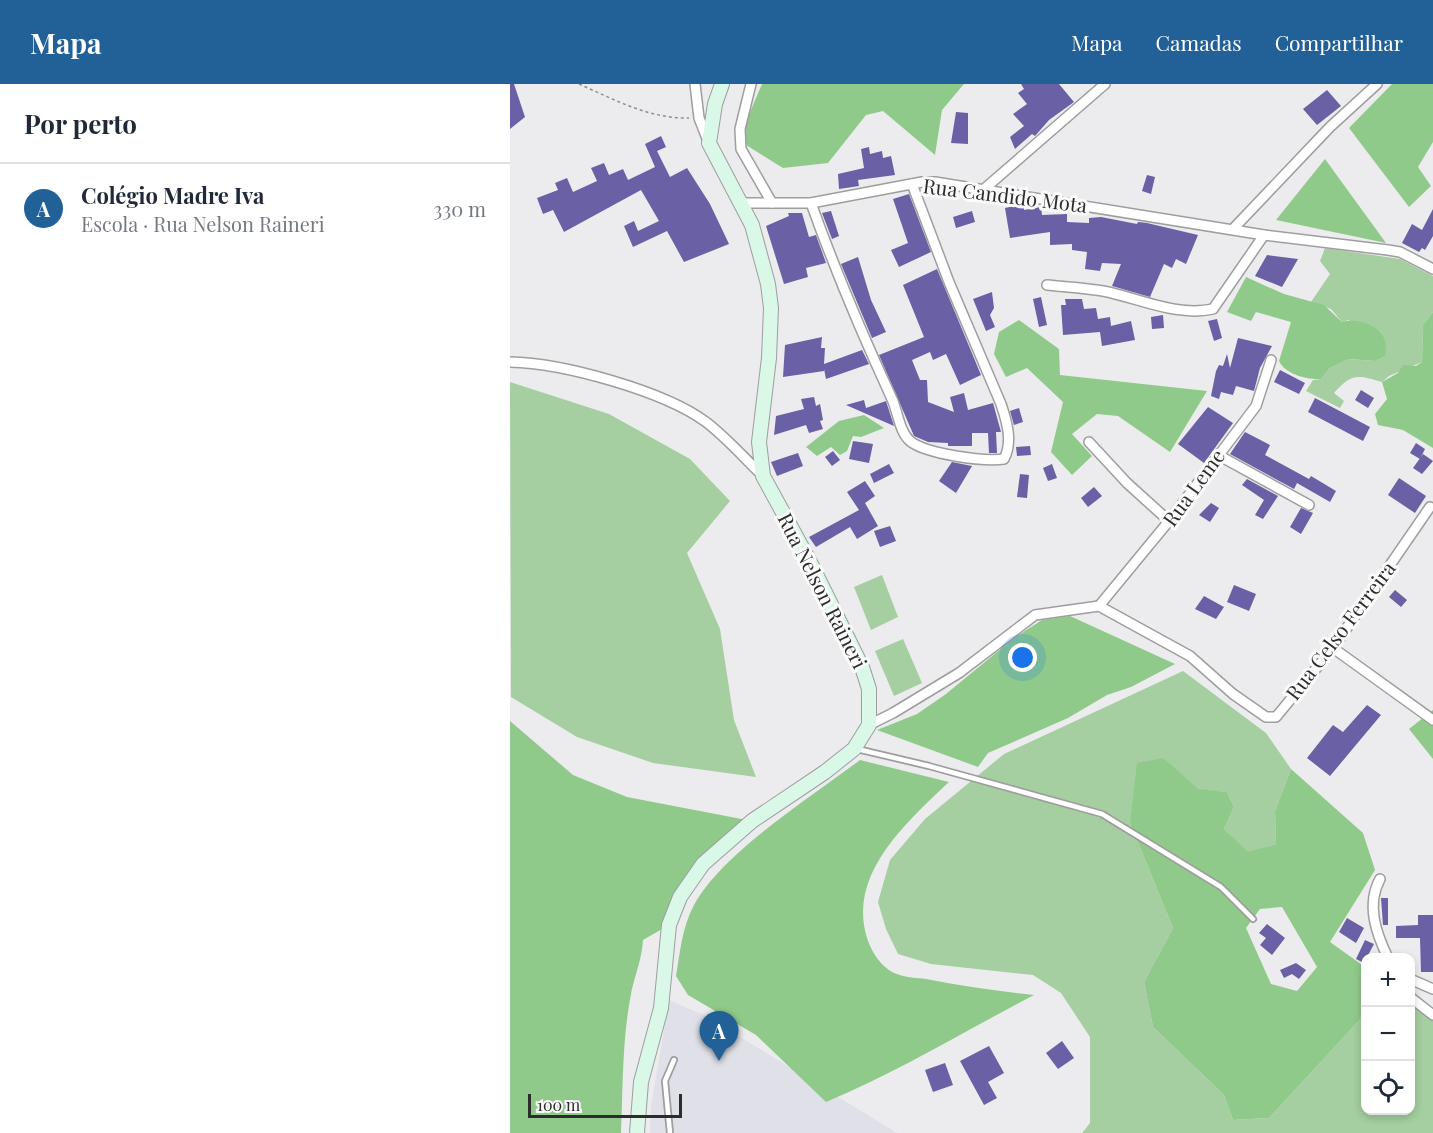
<!DOCTYPE html>
<html lang="pt">
<meta charset="utf-8">
<style>
:root{--surface:#fff;--page:#f2f2f3;--text:#1f2937;--muted:#747a83;--line:#e0e1e3;--accent:#216197}
body{margin:0;font-family:"Playfair Display",serif;background:var(--page);color:var(--text)}
.controls{position:absolute;right:18px;bottom:18px;display:grid;overflow:hidden;border-radius:12px;box-shadow:0 3px 9px #0003}
.controls button{width:54px;height:54px;display:grid;place-items:center;padding:0;border:0;border-bottom:2px solid var(--line);background:var(--surface);color:var(--text);font:30px sans-serif}
.scale{position:absolute;left:18px;bottom:15px;width:154px;box-sizing:border-box;padding-left:6px;border:3px solid #2c2c2d;border-top:0;font-size:16px;line-height:21px;white-space:nowrap;color:#2c2c2d;-webkit-text-stroke:4px #fafafb;paint-order:stroke}
.you{position:absolute;left:513px;top:574px;width:21px;height:21px;margin:-15px;border:4px solid #fff;border-radius:50%;background:#1a73e8;box-shadow:0 0 0 9px #1a73e833}
.badge{display:grid;place-items:center;width:39px;height:39px;border-radius:50%;background:var(--accent);color:#fff;font-size:20px;font-weight:700}
.pin{position:absolute;translate:-50% -50px;filter:drop-shadow(0 2px 3px #0008)}
.pin::after{content:'';position:absolute;top:32px;width:21px;height:18px;background:inherit;clip-path:polygon(0 0,100% 0,50% 100%)}
.list{margin:0;padding:0;list-style:none}
h2{display:flex;justify-content:space-between;align-items:center;height:78px;margin:0;padding:0 24px;font-size:26px}
h2 small{font-size:20px;font-weight:400;color:var(--muted)}
.list li{display:grid;grid-template-columns:39px 1fr auto;gap:18px;align-items:center;box-sizing:border-box;height:90px;padding:0 24px;border-top:2px solid var(--line)}
.list b{display:block;font-size:22px;white-space:nowrap}
.list p{margin:0;font-size:20px;white-space:nowrap;color:var(--muted)}
.list em{font-size:20px;font-style:normal;color:var(--muted)}
.icon{flex:none;width:33px;height:33px;fill:none;stroke:currentColor;stroke-width:2;stroke-linecap:round;stroke-linejoin:round}
.map{position:relative;flex:none;width:923px;height:1049px;overflow:hidden}
header{display:flex;align-items:center;gap:36px;box-sizing:border-box;height:84px;padding:0 30px;background:var(--accent);color:#fff}
header strong{font-size:28px}
nav{display:flex;gap:33px;margin-inline-start:auto;font-size:21px}
main{display:flex}
aside{flex:1;background:var(--surface)}
.map>svg:first-child{display:block}
.built{fill:#e0e0e8}
.green{fill:#a5cfa0}
.forest{fill:#90ca8a;fill-rule:evenodd}
.building{fill:#6960a6}
.lines{fill:none;stroke-linecap:round;stroke-linejoin:round}
.service-casing{stroke:#9e9e9f;stroke-width:8}
.minor-casing{stroke:#9e9e9f;stroke-width:12}
.secondary-casing{stroke:#9e9e9f;stroke-width:16}
.path{stroke:#8e8e90;stroke-width:1.5;stroke-dasharray:3 3;stroke-linecap:butt}
.service{stroke:#fff;stroke-width:4.5}
.minor{stroke:#fff;stroke-width:9}
.secondary{stroke:#d9f8e8;stroke-width:14}
.labels{text-anchor:middle;stroke-width:6;stroke-linejoin:round;paint-order:stroke}
.street-label{font-size:20px;fill:#2c2c2d;stroke:#fafafb}
</style>
<header>
<strong>Mapa</strong>
<nav><a>Mapa</a><a>Camadas</a><a>Compartilhar</a></nav>
</header>
<main>
<aside>
<h2>Por perto<small></small></h2>
<ul class="list">
<li><span class="badge">A</span><div><b>Colégio Madre Iva</b><p>Escola · Rua Nelson Raineri</p></div><em>330 m</em></li>
</ul>
</aside>
<div class="map">
<svg width="923" height="1049" viewBox="0 0 923 1049">
<rect width="100%" height="100%" fill="#ececee"/>
<polygon class="built" points="159,916 196,932 387,1049 140,1049 141,1023"/>
<g class="green">
<path d="M815 164 890 175 923 192V228L913 241 912 278 879 292 872 298C847 291 842 289 824 309L834 317 830 324 796 307 803 296 811 295 820 284 839 275 864 277 839 236 832 238 821 225 801 218 820 190 810 177Z"/>
<polygon points="0,298 99,330 180,375 220,417 177,469 210,545 224,636 246,693 143,679 67,653 1,613"/>
<polygon points="372,491 388,533 361,546 344,503"/>
<polygon points="393,555 412,599 384,612 365,567"/>
<polygon points="673,587 756,649 781,685 765,727 766,760 738,769 714,745 724,723 717,708 688,706 654,674 620,739 663,844 634,898 643,943 714,1011 723,1036 759,1034 855,930 856,1026 900,1026 901,916 923,934 923,1049 572,1049 580,1039 580,953 551,909 523,891 421,880 388,870 376,845 368,818 380,776 415,735 494,670"/>
</g>
<g class="forest">
<polygon points="252,0 454,0 432,26 425,71 373,27 356,31 318,79 273,84 228,56"/>
<polygon points="882,0 923,0 923,58 908,83 921,102 899,123 839,44"/>
<polygon points="815,75 876,159 766,136"/>
<path d="M736 193 774 210 814 221 832 238C853 232 883 247 875 272L864 277 839 275 820 284 811 295C797 296 775 290 769 277L781 238 746 228 741 237 717 228Z"/>
<polygon points="923,228 923,364 893,346 868,341 865,330 877,315 872,298 888,289 893,281 906,282 912,278 913,241"/>
<polygon points="509,236 549,265 550,291 697,307 660,368 608,332 587,330 562,350 582,372 562,391 541,368 553,318 517,284 496,293 484,270 489,248"/>
<polygon points="354,331 374,344 351,353 343,352 337,367 330,371 321,363 307,372 296,363 329,337"/>
<polygon points="560,532 665,580 621,603 597,611 558,634 478,669 468,683 367,646 407,630 436,610 504,554 532,536"/>
<polygon points="923,626 923,675 899,645"/>
<path d="M0 637 63 691 117 713 242 737 193 780 159 841 133 856C132 874 126 888 122 905 112 952 113 1002 111 1049H0Z"/>
<path d="M654 674 688 705 717 708 724 723 714 745 738 768 766 760 765 727 781 685 853 749 865 786 820 858 855 883V930L759 1034 723 1036 714 1011 643 943 634 898 663 844 620 739 627 679ZM772 823 807 883 787 907 761 900 736 844 750 825Z"/>
<path d="M350 676 439 698C397 738 337 790 357 854 361 867 371 883 384 889 393 893 406 894 416 895 452 902 488 907 524 911 455 947 388 988 316 1018L246 951 178 911 166 892C170 869 172 843 184 821 212 769 301 713 350 676Z"/>
</g>
<g class="building">
<polygon points="0,0 4,0 15,33 0,45"/>
<polygon points="511,0 549,0 564,18 539,36 525,52 522,50 505,65 500,53 514,42 503,30 517,20 508,9 514,5"/>
<polygon points="817,6 831,22 807,41 793,25"/>
<polygon points="446,28 458,29 458,60 441,59"/>
<polygon points="151,52 156,63 147,67 160,93 177,84 200,120 219,160 174,178 157,147 123,163 114,142 124,137 128,147 149,137 131,106 54,148 43,126 33,130 27,114 48,106 45,99 57,94 63,108 87,97 81,84 94,79 99,91 113,85 118,96 145,83 135,60"/>
<polygon points="359,63 360,70 372,67 373,74 381,72 385,91 348,96 349,102 329,105 328,90 354,84 351,65"/>
<polygon points="637,91 645,93 641,110 632,107"/>
<polygon points="399,110 421,168 389,183 381,166 398,159 383,115"/>
<polygon points="514,120 514,126 531,123 532,131 557,130 557,138 579,139 579,134 591,133 627,140 628,138 637,139 688,151 676,180 666,175 662,184 654,180 640,213 602,202 611,180 592,179 590,187 575,185 577,168 562,166 562,160 540,161 540,148 500,154 495,124"/>
<polygon points="923,125 923,152 915,166 912,164 909,168 892,159 902,140 912,146"/>
<polygon points="321,127 329,152 322,155 312,129"/>
<polygon points="462,127 465,138 446,144 443,133"/>
<polygon points="278,129 292,129 299,153 306,151 316,179 296,184 298,193 274,200 256,142 279,132"/>
<polygon points="757,171 788,175 772,203 745,192"/>
<polygon points="348,173 361,216 376,248 362,254 331,180"/>
<polygon points="427,185 471,291 450,301 436,270 423,276 420,268 402,276 410,296 417,296 418,318 444,328 440,313 454,309 458,326 483,319 491,348 486,348 487,369 479,369 478,349 462,349 462,362 438,362 438,359 418,358 404,352 369,271 414,253 393,201"/>
<polygon points="482,208 484,224 480,231 485,243 476,247 463,215"/>
<polygon points="531,213 537,241 529,243 523,215"/>
<polygon points="555,215 572,215 574,225 586,224 588,235 600,233 601,242 621,237 625,256 592,262 590,248 553,251 551,221 556,221"/>
<polygon points="653,231 654,244 642,245 641,233"/>
<polygon points="707,235 712,254 704,257 698,237"/>
<polygon points="312,253 311,264 315,264 314,280 352,266 359,280 316,295 314,285 314,287 273,293 275,261"/>
<polygon points="728,254 762,262 750,284 744,307 726,302 723,311 711,308 709,315 701,312 706,287 709,281 713,282 717,270 720,284"/>
<polygon points="770,286 795,299 789,310 764,298"/>
<polygon points="851,306 864,314 858,324 845,316"/>
<polygon points="304,313 306,322 310,320 313,336 310,337 313,345 299,349 296,341 264,351 266,332 294,325 291,315"/>
<polygon points="805,314 860,343 853,357 798,328"/>
<polygon points="354,316 356,324 376,317 384,342 336,321"/>
<polygon points="698,323 723,339 694,379 668,360"/>
<polygon points="509,324 513,338 504,341 500,327"/>
<polygon points="735,348 760,361 755,371 799,395 801,392 826,407 820,418 787,399 784,405 720,370"/>
<polygon points="343,357 363,360 359,379 339,375"/>
<polygon points="906,359 915,365 910,375 900,369"/>
<polygon points="520,362 521,371 507,372 506,363"/>
<polygon points="323,367 330,376 322,382 315,373"/>
<polygon points="288,369 293,382 267,392 261,378"/>
<polygon points="913,370 923,377 912,390 903,384"/>
<polygon points="442,378 462,382 446,409 429,397"/>
<polygon points="379,380 384,389 364,399 360,390"/>
<polygon points="542,380 547,394 538,397 533,384"/>
<polygon points="510,390 519,391 517,414 507,413"/>
<polygon points="889,394 916,412 905,429 878,411"/>
<polygon points="737,395 768,412 753,435 745,431 754,416 732,401"/>
<polygon points="355,397 365,412 355,419 368,442 347,455 340,443 306,463 299,453 349,426 337,408"/>
<polygon points="584,403 592,412 578,423 571,414"/>
<polygon points="701,419 709,424 700,438 689,431"/>
<polygon points="791,424 803,429 791,450 780,443"/>
<polygon points="380,442 386,457 370,463 364,447"/>
<polygon points="724,501 746,510 739,527 717,518"/>
<polygon points="885,506 897,516 891,523 879,513"/>
<polygon points="694,512 714,523 706,535 685,525"/>
<polygon points="857,621 871,631 820,692 797,674 823,641 833,648"/>
<polygon points="871,814 878,814 878,841 873,841"/>
<polygon points="908,831 923,831 923,888 911,888 910,854 886,854 886,842 908,841"/>
<polygon points="837,834 854,844 846,859 829,848"/>
<polygon points="757,840 775,854 762,871 750,861 756,854 749,849"/>
<polygon points="855,856 864,860 854,879 846,875"/>
<polygon points="786,879 796,886 789,895 782,890 774,894 770,886"/>
<polygon points="552,957 564,974 548,985 536,969"/>
<polygon points="479,962 494,989 478,998 487,1014 474,1021 450,977"/>
<polygon points="435,979 443,1001 423,1008 415,986"/>
</g>
<g class="lines">
<g class="service-casing">
<g id="service">
<polyline points="347,665 419,682 592,730 711,803 743,835"/>
<polyline points="160,1049 155,997 164,976"/>
</g>
</g>
<g class="minor-casing">
<g id="minor">
<polyline points="185,0 189,34 198,57"/>
<polyline points="241,0 230,45 231,65 262,119"/>
<polyline points="473,106 595,0"/>
<polyline points="231,119 301,119 412,98 425,98 754,151 878,166 890,168 923,185"/>
<path d="M301 119C325 186 352 250 382 315 388 328 389 347 400 357 416 370 474 378 494 375 503 358 497 338 491 320L439 198 402 100"/>
<polyline points="723,145 820,43 867,0"/>
<path d="M537 201C556 203 575 204 593 207 629 214 666 233 703 225L754 151"/>
<path d="M0 278C53 279 154 307 196 338 217 354 234 374 253 392"/>
<polyline points="579,358 617,399 659,437"/>
<polyline points="708,371 799,421"/>
<polyline points="589,522 659,437 746,322 761,276"/>
<polyline points="823,564 923,636"/>
<polyline points="359,641 383,629 449,589 525,531 589,522 680,572 723,610 756,633 766,633 823,564 920,423"/>
<path d="M870 795C856 821 866 849 878 874"/>
<polyline points="900,895 923,905"/>
<polyline points="900,913 923,931"/>
</g>
</g>
<g class="secondary-casing">
<polyline id="secondary" points="127,1049 131,998 151,924 159,841 170,813 193,780 242,737 315,688 344,665 359,641 359,605 352,583 300,478 253,392 249,358 259,274 261,224 258,200 242,141 199,59 205,20 212,0"/>
</g>
<path class="path" d="M69 0C105 16 140 35 179 34"/>
<use href="#service" class="service"/>
<use href="#minor" class="minor"/>
<use href="#secondary" class="secondary"/>
</g>
<g class="labels">
<g class="street-label">
<text transform="translate(495 112) rotate(7)" y="7">Rua Candido Mota</text>
<text transform="translate(684 404) rotate(-54)" y="7">Rua Leme</text>
<text transform="translate(312 507) rotate(63)" y="7">Rua Nelson Raineri</text>
<text transform="translate(831 547) rotate(-53)" y="7">Rua Celso Ferreira</text>
</g>
</g>
</svg>
<div class="controls">
<button>+</button>
<button>−</button>
<button><svg class="icon" aria-label="locate" viewBox="0 0 24 24"><circle cx="12" cy="12" r="6"/><path d="M12 2v4M12 18v4M2 12h4M18 12h4"/></svg></button>
</div>
<div class="scale">100 m</div>
<div class="you"></div>
<div class="pin badge" style="left:209px;top:977px">A</div>
</div>
</main>
